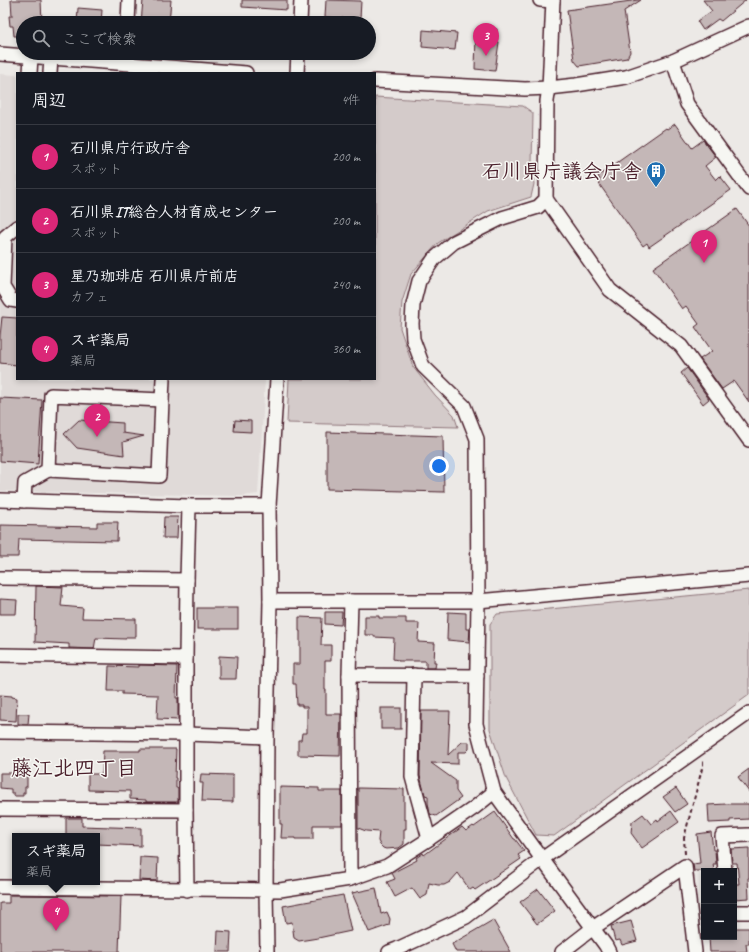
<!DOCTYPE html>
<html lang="ja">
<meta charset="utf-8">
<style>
:root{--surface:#171b24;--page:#242831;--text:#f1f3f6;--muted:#9ea1a6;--line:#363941;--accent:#db2777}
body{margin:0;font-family:Caveat,"Klee One",sans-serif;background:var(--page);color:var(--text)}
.controls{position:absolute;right:12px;bottom:12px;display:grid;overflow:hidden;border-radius:0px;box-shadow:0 2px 6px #0003}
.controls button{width:36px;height:36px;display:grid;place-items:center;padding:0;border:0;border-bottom:1px solid var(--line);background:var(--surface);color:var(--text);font:20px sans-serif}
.you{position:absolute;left:439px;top:466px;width:14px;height:14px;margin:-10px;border:3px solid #fff;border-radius:50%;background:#1a73e8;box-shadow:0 0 0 6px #1a73e833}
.badge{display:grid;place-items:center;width:26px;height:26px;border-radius:50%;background:var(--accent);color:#fff;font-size:13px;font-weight:700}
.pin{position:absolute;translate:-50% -33px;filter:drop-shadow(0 1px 2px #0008)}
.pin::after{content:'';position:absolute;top:21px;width:14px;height:12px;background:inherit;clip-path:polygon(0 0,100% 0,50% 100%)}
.popup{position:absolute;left:12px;top:833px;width:88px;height:52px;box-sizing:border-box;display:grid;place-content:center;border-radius:0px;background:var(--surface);filter:drop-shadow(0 1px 3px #0005);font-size:13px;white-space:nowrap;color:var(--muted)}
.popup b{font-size:15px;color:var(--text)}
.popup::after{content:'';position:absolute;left:50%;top:100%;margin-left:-8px;border:8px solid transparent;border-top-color:var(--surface)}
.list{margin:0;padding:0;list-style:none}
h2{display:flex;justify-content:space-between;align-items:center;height:52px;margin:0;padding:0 16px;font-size:17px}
h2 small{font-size:13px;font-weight:400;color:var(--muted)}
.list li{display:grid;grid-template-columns:26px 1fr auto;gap:12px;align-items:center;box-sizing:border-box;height:64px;padding:0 16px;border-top:1px solid var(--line)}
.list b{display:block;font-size:15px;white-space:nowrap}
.list p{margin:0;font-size:13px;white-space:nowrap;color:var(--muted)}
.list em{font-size:13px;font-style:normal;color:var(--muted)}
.icon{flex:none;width:22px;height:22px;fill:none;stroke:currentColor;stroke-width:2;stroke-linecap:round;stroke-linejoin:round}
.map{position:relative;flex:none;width:749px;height:952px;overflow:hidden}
.search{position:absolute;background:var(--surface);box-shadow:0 2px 6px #0003;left:16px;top:16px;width:360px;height:44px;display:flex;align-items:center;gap:10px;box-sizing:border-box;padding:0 14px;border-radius:22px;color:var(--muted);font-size:15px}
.panel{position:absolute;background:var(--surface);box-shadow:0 2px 6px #0003;left:16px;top:72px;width:360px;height:308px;border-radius:0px}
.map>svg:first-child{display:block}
.built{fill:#e0dad8}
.green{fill:#d4cbca;stroke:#8f757a}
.building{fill:#c4b7b7;stroke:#4a1f2b}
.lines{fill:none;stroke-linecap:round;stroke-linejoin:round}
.minor-casing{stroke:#4a1f2b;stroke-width:16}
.path{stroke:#4a1f2b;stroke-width:2;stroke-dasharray:4 3;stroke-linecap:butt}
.minor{stroke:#f6f6f2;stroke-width:13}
.labels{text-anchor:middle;stroke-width:3;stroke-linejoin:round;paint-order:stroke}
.poi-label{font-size:20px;font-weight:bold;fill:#4a1f2b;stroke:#f6f6f2;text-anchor:end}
.neighbourhood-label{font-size:21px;font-weight:bold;fill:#4a1f2b;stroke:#f6f6f2}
</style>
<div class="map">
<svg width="749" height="952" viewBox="0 0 749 952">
<rect width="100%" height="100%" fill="#ece9e6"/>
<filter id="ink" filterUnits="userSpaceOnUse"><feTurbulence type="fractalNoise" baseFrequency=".025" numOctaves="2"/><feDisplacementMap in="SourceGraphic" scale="8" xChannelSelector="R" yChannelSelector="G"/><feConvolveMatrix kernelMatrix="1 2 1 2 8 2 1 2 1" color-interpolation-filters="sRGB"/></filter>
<g filter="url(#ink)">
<polygon class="built" points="0,74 17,75 17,379 265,379 258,494 242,496 0,491"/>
<g class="green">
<polygon points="375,97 523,106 533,113 532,163 534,184 531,197 488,211 438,243 411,274 402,302 400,328 413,367 435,395 454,415 458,427 287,423 289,379 375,379"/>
<polygon points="749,590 749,695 554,836 536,835 506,778 490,729 490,624 497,614"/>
</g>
<g class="building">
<polygon points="11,0 41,0 42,23 23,23 23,36 14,36 13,26 10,26 9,16 12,16"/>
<polygon points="143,0 171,0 169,23 141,23"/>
<polygon points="242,0 287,0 287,10 242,7"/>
<polygon points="326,0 361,1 360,19 325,17"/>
<polygon points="638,0 641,0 624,11 630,52 627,58 579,66 574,60 567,10"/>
<polygon points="703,0 746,0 721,21 718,19 703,30 697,21 712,11"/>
<polygon points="78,8 102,10 101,23 77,23"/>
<polygon points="487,29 497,29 496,41 499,42 495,71 475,69 476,35 487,36"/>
<polygon points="423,30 457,33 455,50 422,47"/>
<polygon points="675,124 692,148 703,140 716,157 705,166 716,180 720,176 731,190 649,247 647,243 643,246 597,181 600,180 598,176 666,128 667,129"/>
<polygon points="737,209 749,226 749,402 734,381 722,389 700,359 712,351 695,327 699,324 686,306 682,309 653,268"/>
<polygon points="2,317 17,318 17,365 0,363 0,336"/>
<polygon points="687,368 709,399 703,404 681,373"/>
<polygon points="0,398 42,400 38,464 0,461"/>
<polygon points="79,420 123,423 123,433 144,436 123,442 124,455 77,448 64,434"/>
<polygon points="235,420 251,421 251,432 234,431"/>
<polygon points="327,432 443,436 444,492 327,489"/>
<polygon points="164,517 178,517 177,538 163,538"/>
<polygon points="97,522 118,522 117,541 19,539 18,557 0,557 0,525 97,527"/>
<polygon points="36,586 63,587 61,606 83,608 82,618 136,619 136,637 126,637 126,639 96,638 94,649 69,648 69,644 35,642"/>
<polygon points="0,599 17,600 16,614 0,614"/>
<rect x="197" y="608" width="41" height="21"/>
<polygon points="325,612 342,612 341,625 325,624"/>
<polygon points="448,612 466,613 466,629 470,629 469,642 447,640"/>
<polygon points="365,616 379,616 379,618 406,618 406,623 419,623 418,642 435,643 434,662 436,662 435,668 426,668 426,661 398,661 398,660 393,659 394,638 374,637 374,635 365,635"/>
<polygon points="299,617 322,618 321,645 331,645 331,661 325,661 325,690 326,690 326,714 341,714 340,756 298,755 298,740 301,740 302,733 307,733 307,707 302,707 302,705 297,705 296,684 293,684 293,664 300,664 300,631 299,631"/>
<polygon points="219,656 237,657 236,679 219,679"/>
<polygon points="139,665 177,666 176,698 178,698 178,720 157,719 158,695 122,694 122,691 108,691 109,666 139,667"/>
<polygon points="0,695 12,696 12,697 17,698 16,721 0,720"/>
<rect x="381" y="708" width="20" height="21"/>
<polygon points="421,711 450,711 448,755 462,742 469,742 469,749 466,752 458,752 458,764 431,763 456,781 456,791 461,798 436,816 430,814 428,803 428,796 425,795 420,776"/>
<polygon points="18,714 29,714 28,724 18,724"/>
<polygon points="140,749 176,749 175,778 176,778 176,788 178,788 178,802 146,802 146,800 130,799 130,791 88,790 88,774 102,774 103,751 140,751"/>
<polygon points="749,769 749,792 738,777"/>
<polygon points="12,772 27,773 27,787 25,787 25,793 23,793 23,796 14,796 14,793 11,793 11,789 0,788 0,773 12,773"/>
<polygon points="201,774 233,775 233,802 202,801 203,783 200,783"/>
<polygon points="280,787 319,788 319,791 342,791 342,825 313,825 313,839 295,839 295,838 281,838 282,824 280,824"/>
<polygon points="358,788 404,789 404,819 406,819 406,829 404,829 404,844 399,848 386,849 383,848 380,845 378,841 379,832 366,831 358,828"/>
<polygon points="676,788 687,804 675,812 663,797"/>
<polygon points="726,804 749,804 749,819 730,820 730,822 709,823 708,805"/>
<polygon points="671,811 679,822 642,848 631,833 632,822 643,814 651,824 657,819 658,821"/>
<polygon points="495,812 514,839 515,839 524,851 518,855 521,859 475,890 473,888 470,890 458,873 450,882 444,885 438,885 429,883 427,895 420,899 412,888 395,897 387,882 395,879 392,873 417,860 416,858 423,853 424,855 462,827 466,831 473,826 474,827"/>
<polygon points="66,818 82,818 82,826 141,828 141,846 97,844 97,836 66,836"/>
<polygon points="711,832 713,850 715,850 716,864 713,864 714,871 694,871 693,864 700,863 697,834"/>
<polygon points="749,848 749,878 748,878 749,898 734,899 734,884 739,884 737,863 732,863 731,849"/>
<polygon points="140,857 158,858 157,881 139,880"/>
<polygon points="376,888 381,914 387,912 390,919 389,925 369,932 352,893"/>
<polygon points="538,889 555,911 537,924 520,902"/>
<polygon points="9,895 121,896 119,952 0,952 0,903 9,903"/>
<polygon points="343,895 351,931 318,938 299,941 294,938 292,922 286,923 283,906"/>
<polygon points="493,920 511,952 456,952 452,944"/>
<polygon points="631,921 637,941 622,945 620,940 615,941 611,926"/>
<polygon points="734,928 749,928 749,944 746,944 747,952 710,952 709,937 734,937"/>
<polygon points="218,931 231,932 230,952 217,952"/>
</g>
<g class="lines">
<g class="minor-casing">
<g id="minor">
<polyline points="540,0 553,1"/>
<polyline points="553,0 549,88 547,101 546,199 538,207 502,218 454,242 434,259 419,281 413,305 412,324 413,339 423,366 464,406 477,439 478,601 476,724 494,792 542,859 606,946 609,952"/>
<polyline points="128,23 129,0"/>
<polyline points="300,23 301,0"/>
<polyline points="0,54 246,73"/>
<polyline points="673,61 687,104 749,189"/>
<polyline points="30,73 31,57"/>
<polyline points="50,73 51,58"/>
<polyline points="297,73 298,53"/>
<polyline points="375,81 525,89 549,88 576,85 626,77 673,61 749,26"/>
<polyline points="546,199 610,290 681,346 749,440"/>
<polyline points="17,227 5,237 3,287 11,300 17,301"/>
<polyline points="48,470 159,476 162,400"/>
<polyline points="0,500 189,506 269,506"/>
<polyline points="24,501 25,483 48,470 51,395 162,400 163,379"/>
<polyline points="0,578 187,580 189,506"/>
<polyline points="270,601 478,601 749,576"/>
<polyline points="0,655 186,658"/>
<polyline points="349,675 477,676"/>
<polyline points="414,675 412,777 429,839"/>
<polyline points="0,732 186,734 267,737"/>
<polyline points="0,809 186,810 186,658 187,580"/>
<polyline points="186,810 187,890"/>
<polyline points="725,871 722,836 749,835"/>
<polyline points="350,879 349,675 351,601"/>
<polyline points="0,887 280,890 350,879 387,866 429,839 474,808 494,792"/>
<polyline points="734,912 749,912"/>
<polyline points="267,952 266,890 267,737 270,601 269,506 277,379"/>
<polyline points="389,952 397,949 466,917 542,859 749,713"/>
<polyline points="562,952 593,928 685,866 695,952"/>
</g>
</g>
<polyline class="path" points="685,854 684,838 703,765 703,759"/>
<use href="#minor" class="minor"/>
</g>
</g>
<defs>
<g id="building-pin" transform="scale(1)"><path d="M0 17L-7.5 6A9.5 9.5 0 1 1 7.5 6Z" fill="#1f6fb2" stroke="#f6f6f2"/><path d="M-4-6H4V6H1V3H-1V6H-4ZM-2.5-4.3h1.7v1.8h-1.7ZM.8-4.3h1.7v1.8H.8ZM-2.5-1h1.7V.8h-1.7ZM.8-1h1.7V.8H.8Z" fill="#fff"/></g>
</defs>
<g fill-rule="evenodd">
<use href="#building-pin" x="656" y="171"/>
</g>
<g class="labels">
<g class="poi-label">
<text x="642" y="178">石川県庁議会庁舎</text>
</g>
<g class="neighbourhood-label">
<text x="74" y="775">藤江北四丁目</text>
</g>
</g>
</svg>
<div class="controls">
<button>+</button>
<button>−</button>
</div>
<div class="you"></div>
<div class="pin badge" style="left:704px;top:263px">1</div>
<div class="pin badge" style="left:97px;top:437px">2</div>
<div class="pin badge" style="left:486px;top:56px">3</div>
<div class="pin badge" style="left:56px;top:931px">4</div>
<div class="popup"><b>スギ薬局</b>薬局</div>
<div class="search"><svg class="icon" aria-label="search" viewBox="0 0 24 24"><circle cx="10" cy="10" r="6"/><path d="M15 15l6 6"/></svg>ここで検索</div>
<section class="panel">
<h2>周辺<small>4件</small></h2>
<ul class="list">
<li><span class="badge">1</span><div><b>石川県庁行政庁舎</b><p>スポット</p></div><em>200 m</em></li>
<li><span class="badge">2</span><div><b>石川県IT総合人材育成センター</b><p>スポット</p></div><em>200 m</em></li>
<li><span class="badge">3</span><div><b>星乃珈琲店 石川県庁前店</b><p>カフェ</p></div><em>240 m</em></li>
<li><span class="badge">4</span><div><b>スギ薬局</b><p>薬局</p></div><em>360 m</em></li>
</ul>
</section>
</div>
